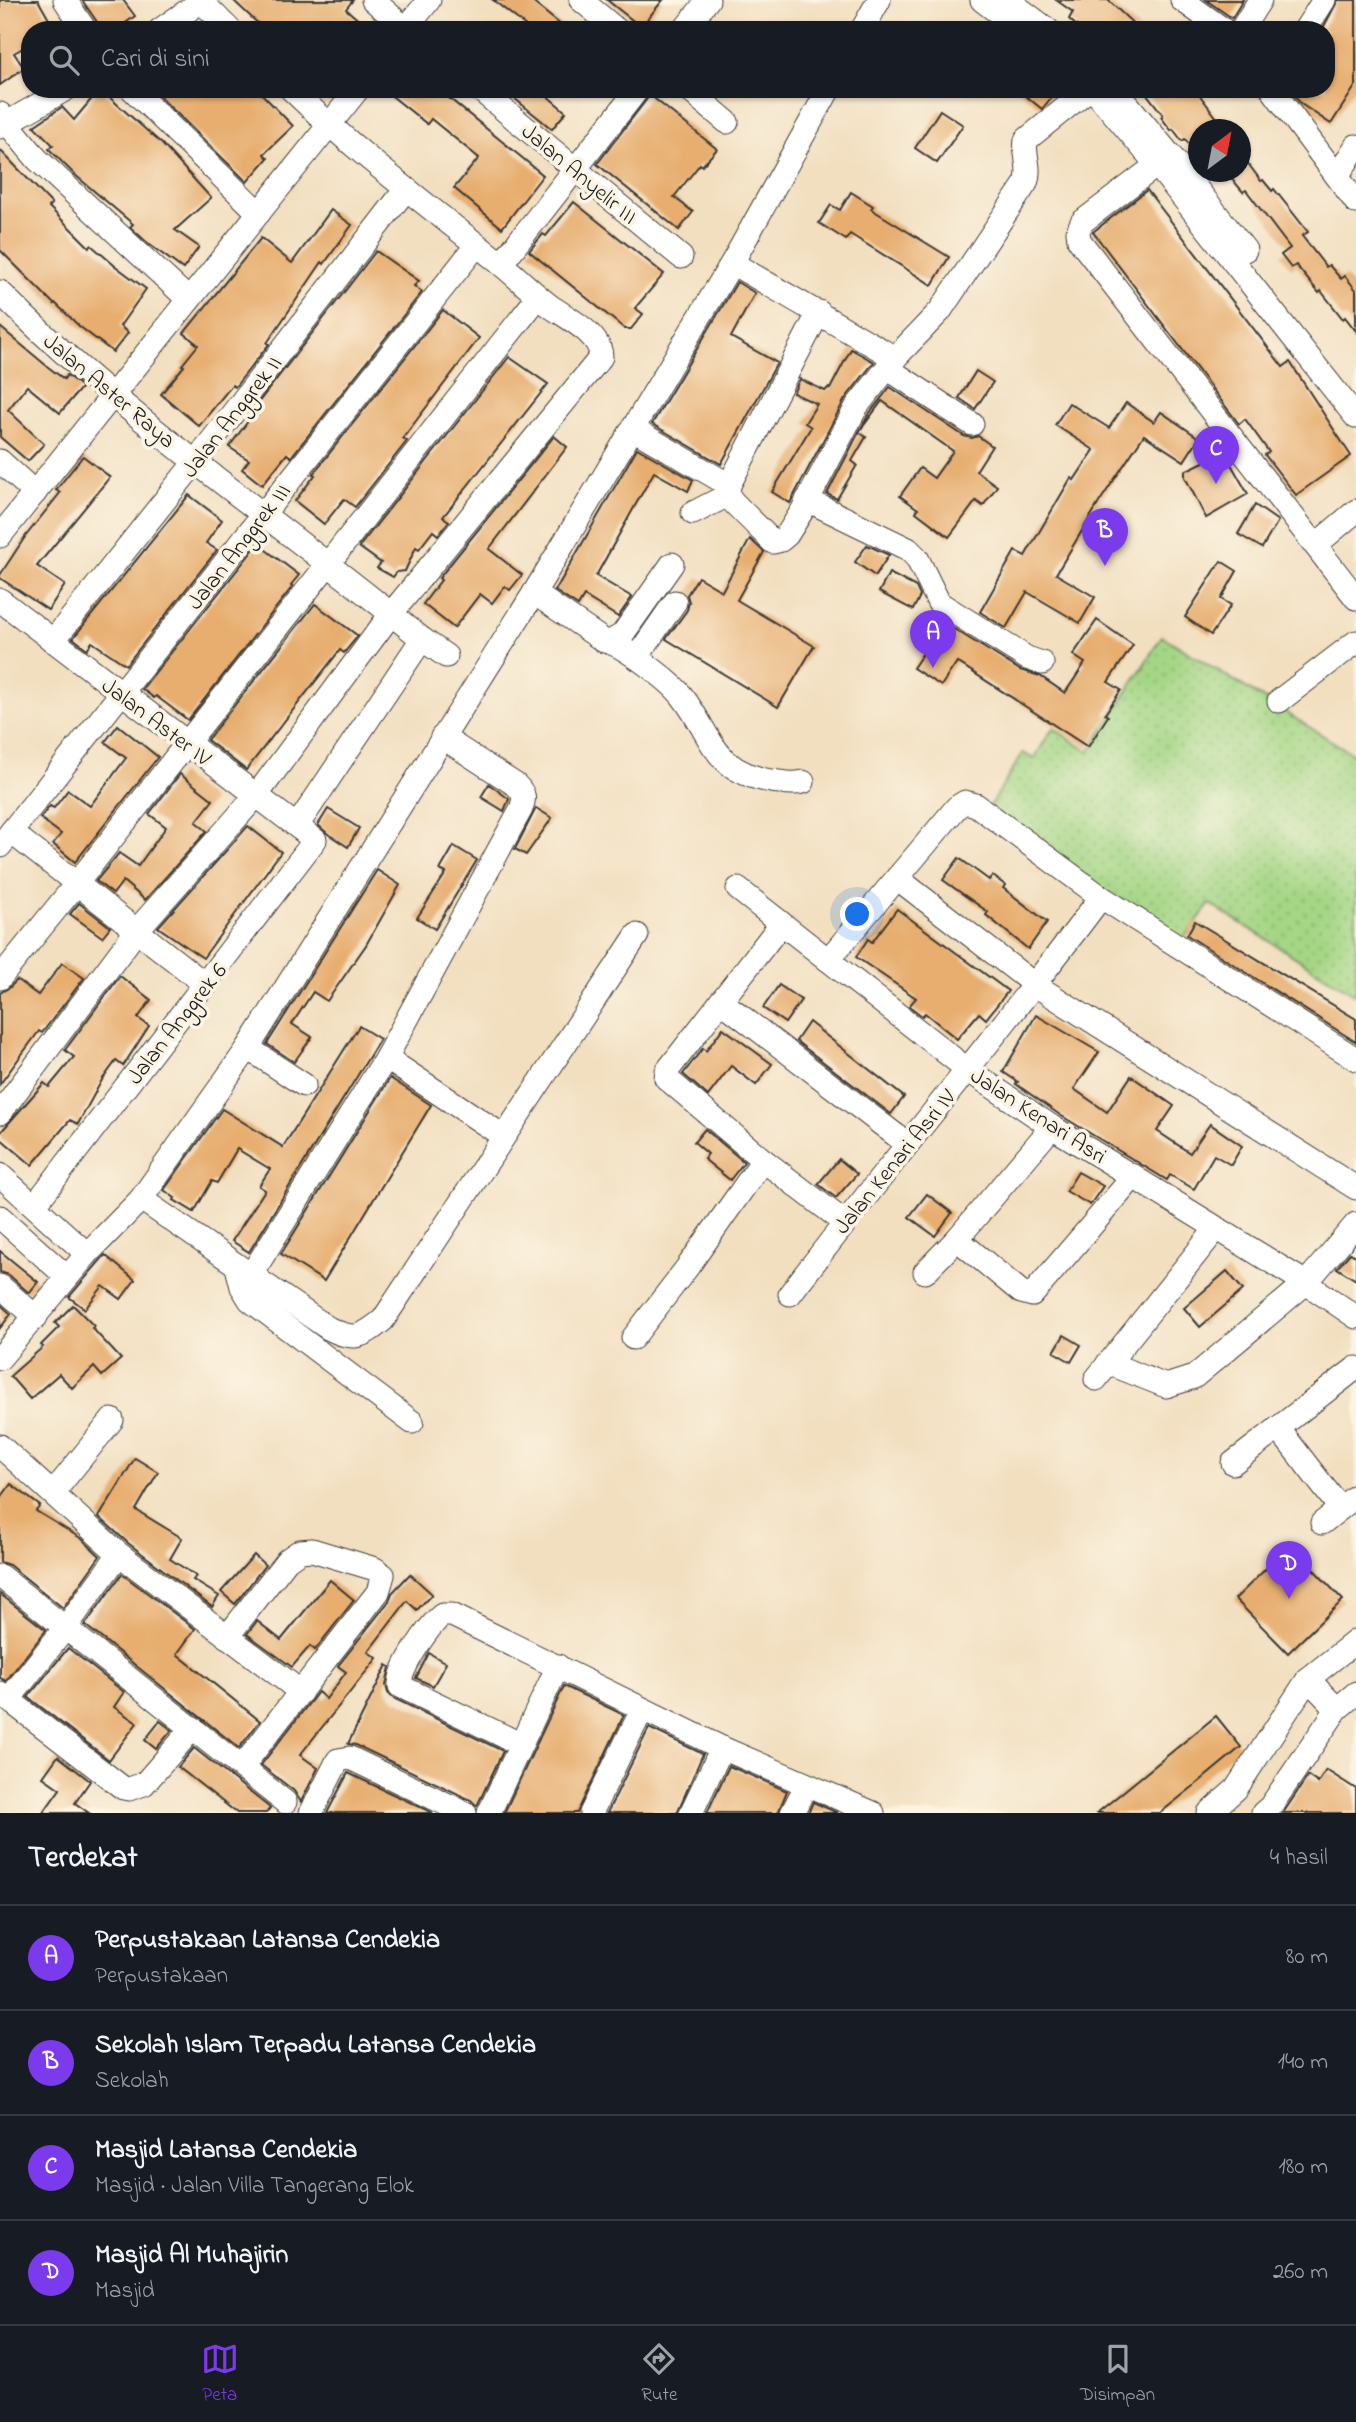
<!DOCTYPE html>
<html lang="id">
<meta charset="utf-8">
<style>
:root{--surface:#171b24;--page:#242831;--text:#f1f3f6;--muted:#9ea1a6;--line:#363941;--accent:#7c3aed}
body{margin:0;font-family:"Indie Flower",sans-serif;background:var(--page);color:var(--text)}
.compass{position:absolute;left:1188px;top:119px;width:63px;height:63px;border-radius:50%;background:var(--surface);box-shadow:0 2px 5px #0004;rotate:32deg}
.you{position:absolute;left:858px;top:915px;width:24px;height:24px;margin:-18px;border:5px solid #fff;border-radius:50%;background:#1a73e8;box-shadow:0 0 0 10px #1a73e833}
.badge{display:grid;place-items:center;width:46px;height:46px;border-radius:50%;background:var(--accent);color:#fff;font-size:23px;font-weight:700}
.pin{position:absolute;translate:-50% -58px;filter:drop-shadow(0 2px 4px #0008)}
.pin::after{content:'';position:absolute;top:37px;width:24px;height:21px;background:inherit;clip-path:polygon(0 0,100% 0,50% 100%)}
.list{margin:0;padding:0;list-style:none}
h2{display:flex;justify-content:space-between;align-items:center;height:91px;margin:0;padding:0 28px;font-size:30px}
h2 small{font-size:23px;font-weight:400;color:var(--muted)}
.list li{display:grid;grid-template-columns:46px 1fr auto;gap:21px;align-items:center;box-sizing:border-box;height:105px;padding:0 28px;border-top:2px solid var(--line)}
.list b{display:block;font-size:26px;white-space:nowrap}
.list p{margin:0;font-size:23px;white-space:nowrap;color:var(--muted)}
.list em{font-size:23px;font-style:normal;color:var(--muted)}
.icon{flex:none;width:38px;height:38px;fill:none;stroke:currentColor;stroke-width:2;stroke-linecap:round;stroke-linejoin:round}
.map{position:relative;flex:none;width:1356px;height:1813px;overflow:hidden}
.search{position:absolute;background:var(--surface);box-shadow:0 2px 5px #0004;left:21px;right:21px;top:21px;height:77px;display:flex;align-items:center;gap:18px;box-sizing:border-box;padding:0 24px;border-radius:28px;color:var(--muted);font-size:26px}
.sheet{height:511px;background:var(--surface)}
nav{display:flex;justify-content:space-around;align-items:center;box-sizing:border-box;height:98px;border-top:2px solid var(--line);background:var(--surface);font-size:19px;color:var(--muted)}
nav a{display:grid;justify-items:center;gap:4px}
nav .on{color:var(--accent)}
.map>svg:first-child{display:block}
.grass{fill:url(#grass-dots);stroke:#607950;stroke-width:2}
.building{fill:#e7ae6f}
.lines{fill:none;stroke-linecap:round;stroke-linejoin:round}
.minor-casing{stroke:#3c3935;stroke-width:25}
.minor{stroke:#fff;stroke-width:23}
.labels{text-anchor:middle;stroke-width:7;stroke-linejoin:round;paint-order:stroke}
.street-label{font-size:23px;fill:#1c1c1c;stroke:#fcf5e5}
</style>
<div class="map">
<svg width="1356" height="1813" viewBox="0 0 1356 1813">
<defs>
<pattern id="grass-dots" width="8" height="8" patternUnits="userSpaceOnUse" patternTransform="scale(1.75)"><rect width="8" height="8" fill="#a4d685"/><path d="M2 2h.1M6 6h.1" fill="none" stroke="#8db772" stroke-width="1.8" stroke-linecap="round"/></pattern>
</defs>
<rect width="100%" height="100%" fill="#fcf5e5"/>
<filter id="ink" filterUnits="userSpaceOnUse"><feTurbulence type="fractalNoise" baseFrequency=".0143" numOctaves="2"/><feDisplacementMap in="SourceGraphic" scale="14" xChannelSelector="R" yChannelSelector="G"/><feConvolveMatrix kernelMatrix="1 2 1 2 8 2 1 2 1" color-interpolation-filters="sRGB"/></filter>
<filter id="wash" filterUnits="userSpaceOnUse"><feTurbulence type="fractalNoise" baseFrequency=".00686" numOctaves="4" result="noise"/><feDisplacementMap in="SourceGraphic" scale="28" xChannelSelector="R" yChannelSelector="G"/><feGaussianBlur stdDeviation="1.57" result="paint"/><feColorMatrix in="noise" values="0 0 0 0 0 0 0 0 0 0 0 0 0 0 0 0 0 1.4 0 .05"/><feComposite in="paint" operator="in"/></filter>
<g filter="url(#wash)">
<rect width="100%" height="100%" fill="#f2dfc0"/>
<polygon class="grass" points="1162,636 1356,756 1356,995 1210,904 1178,946 986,813 1023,753 1034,759 1053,728 1089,752"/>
<g id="blocks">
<g class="building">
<polygon points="0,0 38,0 55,30 30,30 30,44 14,53 24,68 0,85"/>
<polygon points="82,0 123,0 135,16 116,30 99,30 97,22"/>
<polygon points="233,0 353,0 346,9 370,30 265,30"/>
<polygon points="493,0 530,0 567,30 531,30"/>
<polygon points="607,0 663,0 641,27"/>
<polygon points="1056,0 1108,0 1140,30 1081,30 1069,19 1073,12"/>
<polygon points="1206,0 1243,0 1232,18"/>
<polygon points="1338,0 1356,0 1356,85 1331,124 1301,104 1290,89 1326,89 1326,30 1322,30"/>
<polygon points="100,89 162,144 211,198 175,230 199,247 183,269 150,245 130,227 133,224 74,174 49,149 53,145 34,126 62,107 74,120"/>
<polygon points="152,89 257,89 293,126 264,154 268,158 247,182"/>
<polygon points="383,89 456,89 449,98 543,175 502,228 454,188 479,158 431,119 427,124"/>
<polygon points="503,89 539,89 566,112 552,129"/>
<polygon points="1017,89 1058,89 1042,109"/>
<polygon points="1143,89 1195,89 1226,130 1199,130 1199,157 1185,139 1182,141 1173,129 1171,130 1161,117 1163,115"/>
<polygon points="650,95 717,149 702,166 700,164 674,197 693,212 679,230 597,164"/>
<polygon points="940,110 963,125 937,163 915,148"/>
<polygon points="0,150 52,204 49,207 89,247 91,245 114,265 146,289 120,326 128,333 113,352 79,326 55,303 54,304 0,250"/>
<polygon points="1241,154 1261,181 1263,180 1272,191 1274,189 1308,232 1302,236 1326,267 1329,265 1341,279 1345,276 1356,290 1356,331 1345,317 1343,319 1321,291 1319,293 1296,265 1291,268 1281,255 1290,248 1246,190 1243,192 1226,172 1241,172"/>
<polygon points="1147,190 1283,367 1290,362 1351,456 1296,495 1265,455 1269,452 1245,419 1239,424 1093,232"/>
<polygon points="851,192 873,206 871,209 949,257 932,285 850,234 846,240 819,223 831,205 840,210"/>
<polygon points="574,202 664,274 635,308 643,314 631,329 625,329 529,251 543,234 546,236"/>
<polygon points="331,210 352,225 324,264 322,262 267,343 269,344 235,387 232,385 199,426 161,394 184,366 182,365 198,345 184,333 261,238 292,263"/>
<polygon points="376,251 419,281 414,286 422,292 291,457 287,454 262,485 242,469 249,460 229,447 260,405 258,403"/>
<polygon points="737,282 755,293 731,337 777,363 721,464 652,424"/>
<polygon points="443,310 479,338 403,438 407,441 355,507 344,499 324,524 295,501 315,475 313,474"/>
<polygon points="0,327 48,367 64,379 67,375 82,387 60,413 27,386 8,410 44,444 28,461 0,437"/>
<polygon points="851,349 874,362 845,399 790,503 772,492 811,427 805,423 817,404 793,393 800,379 825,391 828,388 830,389"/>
<polygon points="509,357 548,384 443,517 449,521 438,535 433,531 419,549 416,547 405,571 397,572 393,577 377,568 381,563 359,547"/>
<polygon points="976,371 993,382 975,409 959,398"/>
<polygon points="890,387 964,436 972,438 978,436 992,446 976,471 997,486 983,506 976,501 949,537 916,512 918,509 900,496 920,468 934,478 953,451 882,401 859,432 869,414"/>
<polygon points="1069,403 1109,428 1126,403 1154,422 1161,412 1199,438 1184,461 1144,435 1100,501 1056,574 1095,597 1080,623 1027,592 1006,628 980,612 1015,551 1025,556 1071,478 1074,480 1094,450 1055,425"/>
<polygon points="859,432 866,437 852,461 857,465 837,499 827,494"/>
<polygon points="554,436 567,447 489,549 522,575 510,590 505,586 492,603 480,594 454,628 423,604 441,580 439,578"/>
<polygon points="637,448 693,480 688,491 654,472 636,504 596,576 632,597 618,617 584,596 578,606 555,591"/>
<polygon points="1224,452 1248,494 1206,518 1185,477 1185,471"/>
<polygon points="83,456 110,477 37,566 65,585 48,610 0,578 0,575 25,537 60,493 56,490"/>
<polygon points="189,495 222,520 206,543 217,550 126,665 92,642 87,649 73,638"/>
<polygon points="1255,505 1278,521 1262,548 1238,534"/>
<polygon points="750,539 764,552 737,600 814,646 778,707 666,639 687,610 689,602 687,595 698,577 722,591"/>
<polygon points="258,544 299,575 291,585 293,586 188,720 156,696 154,698 142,689"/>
<polygon points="867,545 889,555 875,576 855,562"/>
<polygon points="1221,561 1237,571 1221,599 1231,605 1211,635 1185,617"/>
<polygon points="889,573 916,587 920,596 913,610 879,592"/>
<polygon points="315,604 358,636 344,653 340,650 246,770 207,740"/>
<polygon points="1097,620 1133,645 1108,682 1121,690 1105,714 1108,716 1088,747 957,662 941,686 913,668 925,650 936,657 954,629 1020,670 1040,676 1065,693 1085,663 1073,655"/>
<polygon points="118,725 158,757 75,862 53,844 61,834 40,818 50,806 54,808 68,790 90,806 126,758 105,742"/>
<polygon points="180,774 213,800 196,822 207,831 145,900 123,881 113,894 96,881 119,853 138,866 166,827 149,814"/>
<polygon points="489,784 509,799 504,811 481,797"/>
<polygon points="536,808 552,818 526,855 515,849"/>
<polygon points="328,809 359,828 348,847 328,834 318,825"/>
<polygon points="248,826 281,852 203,958 158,927"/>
<polygon points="454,846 477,860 435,929 417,918 446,873 440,870"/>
<polygon points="959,858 989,880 993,876 1005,885 1003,888 1047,922 1028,949 986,915 988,912 943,880"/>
<polygon points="377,870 400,885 366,945 327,1001 313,992 292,1024 312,1037 294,1062 267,1044"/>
<polygon points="79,903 110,927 102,937 70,914"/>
<polygon points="897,909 1008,991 986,1019 979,1013 957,1039 925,1013 922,1016 909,1006 916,998 856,957 868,939 872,942"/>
<polygon points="1195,921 1356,1019 1356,1042 1187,935"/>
<polygon points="62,963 84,978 42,1033 39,1031 0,1084 0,993 10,987 17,980 38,995"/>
<polygon points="120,976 151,1000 138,1018 149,1026 123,1066 116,1061 102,1080 78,1124 70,1120 32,1165 0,1138 0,1133 44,1083 49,1087 74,1057 65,1050"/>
<polygon points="779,985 801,1000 785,1023 763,1008"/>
<polygon points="1036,1015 1099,1052 1074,1089 1107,1112 1131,1076 1174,1106 1157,1131 1190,1153 1210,1124 1242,1146 1231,1165 1214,1155 1194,1189 1170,1175 1167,1180 1060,1115 1016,1084 1018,1082 1003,1072"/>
<polygon points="809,1022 904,1097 891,1114 796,1041"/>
<polygon points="359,1026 380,1039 249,1252 232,1241 265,1190 259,1186 270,1169 237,1149 217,1183 212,1181 194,1212 174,1200 175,1198 164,1190 222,1109 283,1147"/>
<polygon points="723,1028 772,1064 756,1085 731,1066 708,1096 683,1074 703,1048 706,1051"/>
<polygon points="390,1078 431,1105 324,1281 281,1254"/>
<polygon points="705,1129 744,1162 730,1180 704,1159 708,1154 694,1142"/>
<polygon points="839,1159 857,1174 836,1198 818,1184"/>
<polygon points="1078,1172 1103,1186 1090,1205 1066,1191"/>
<polygon points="927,1194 952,1213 935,1236 909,1217"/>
<polygon points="0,1251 38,1282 29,1293 9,1275 0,1272"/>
<polygon points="1350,1253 1356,1256 1356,1280 1337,1268"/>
<polygon points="105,1255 135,1280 121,1299 103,1286 85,1309 69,1297"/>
<polygon points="1227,1271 1243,1290 1200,1327 1184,1308"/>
<polygon points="0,1304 11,1314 0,1328"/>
<polygon points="73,1305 94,1326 92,1328 121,1359 102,1376 94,1367 72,1388 59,1374 30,1399 10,1376 43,1347 41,1345 59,1327 55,1323"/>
<polygon points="1064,1335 1081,1345 1071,1362 1054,1352"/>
<polygon points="135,1458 158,1472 136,1510 182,1538 170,1559 196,1576 193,1580 219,1596 212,1607 128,1543 99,1517"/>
<polygon points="11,1484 40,1506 36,1511 82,1539 100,1556 63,1608 9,1565 0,1562 0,1499"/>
<polygon points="1290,1545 1343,1600 1288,1653 1235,1599"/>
<polygon points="254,1555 265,1565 235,1604 221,1592"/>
<polygon points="122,1574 195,1629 177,1654 260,1721 239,1748 85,1625"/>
<polygon points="410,1574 432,1594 417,1610 407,1601 368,1652 377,1658 300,1755 318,1768 301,1802 294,1791 261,1765 318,1692 326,1699 346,1672 338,1666 389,1601 392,1593"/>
<polygon points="330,1580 354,1600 315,1650 310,1646 292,1667 247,1634 257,1621 281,1640"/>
<polygon points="0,1594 46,1630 6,1681 0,1678"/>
<polygon points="68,1648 124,1692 114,1707 137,1723 109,1760 28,1697"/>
<polygon points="429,1653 446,1663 433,1686 416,1678"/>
<polygon points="387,1665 390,1667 386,1685 388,1693 393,1698 503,1751 477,1806 471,1800 356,1745 348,1744"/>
<polygon points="564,1686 624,1715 577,1813 504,1813"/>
<polygon points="1216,1716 1241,1747 1194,1786 1160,1813 1097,1813"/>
<polygon points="160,1721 172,1730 156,1749 145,1740"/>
<polygon points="649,1728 703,1754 677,1813 607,1813"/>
<polygon points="194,1748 270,1808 266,1813 237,1813 178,1767"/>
<polygon points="58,1756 90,1781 75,1803 89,1813 43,1813 60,1789 43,1777"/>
<polygon points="729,1766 787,1791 778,1813 707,1813"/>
<polygon points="1326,1770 1356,1789 1356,1813 1283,1813 1308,1776 1318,1783"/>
<polygon points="348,1773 433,1813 327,1813"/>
<polygon points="813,1802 838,1813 808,1813"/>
</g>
</g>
</g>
<g filter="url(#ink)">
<use href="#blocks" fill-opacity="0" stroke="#3c3935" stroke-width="2"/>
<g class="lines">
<g class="minor-casing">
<g id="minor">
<polyline points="65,0 85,30"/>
<polyline points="200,0 230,30"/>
<polyline points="373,0 407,30"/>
<polyline points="581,0 617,30"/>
<polyline points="982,0 1016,26"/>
<polyline points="1008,0 1048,30"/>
<polyline points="1182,0 1224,30"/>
<polyline points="160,30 203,0"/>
<polyline points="405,30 429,0"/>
<polyline points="684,30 708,0"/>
<polyline points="862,30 879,0"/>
<polyline points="1241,30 1260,0"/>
<polyline points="1305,30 1324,0"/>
<polyline points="132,89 259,213"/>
<polyline points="479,89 681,257"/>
<polyline points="688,89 727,122"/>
<polyline points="1093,89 1157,165 1356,417"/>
<polyline points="1115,89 1170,155 1245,250"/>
<polyline points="1272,89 1356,202"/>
<polyline points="0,114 37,159 189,300"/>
<polyline points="0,127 66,89"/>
<polyline points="1170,155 1082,222 1078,231 1079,240 1356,598"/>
<polyline points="1338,176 1356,146"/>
<polyline points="732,263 895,358"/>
<polyline points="501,264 638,89"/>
<path d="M0 292C128 422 282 523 422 639L446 656"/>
<path d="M819 312 729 485 728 495 733 502 773 542 781 540 787 535 802 511 857 406 895 358 940 311 1026 183C1032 168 1023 155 1026 140L1089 89"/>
<polyline points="887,368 972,424"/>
<polyline points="633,429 729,485"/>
<polyline points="0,461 35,493"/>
<polyline points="807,500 908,549 917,558 939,603 1027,658 1042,663"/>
<polyline points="693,513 728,495"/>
<polyline points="0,536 358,89"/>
<polyline points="1317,544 1356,511"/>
<path d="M534 593 604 641C622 643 671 682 682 696 713 736 712 771 771 781 783 782 792 785 803 782"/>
<polyline points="0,600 315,840 35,1205"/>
<polyline points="53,641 196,461 406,189"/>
<polyline points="610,642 622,635 672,564"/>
<polyline points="637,657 675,602"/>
<polyline points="1279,701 1356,642"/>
<polyline points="297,826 422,639"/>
<polyline points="11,832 206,985"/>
<polyline points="0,846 476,246"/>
<polyline points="897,878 1035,985 1356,1188"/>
<polyline points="738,889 968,1070 1052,1127 1306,1283 1356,1317"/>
<polyline points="781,924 667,1071 666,1078 763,1160 844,1222"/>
<polyline points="828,960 957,807 965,802 976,805 1101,897 1356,1059"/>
<polyline points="0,978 77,883 538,297"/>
<polyline points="721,1001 906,1143"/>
<polyline points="248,1048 304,1085"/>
<polyline points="386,1058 503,1136"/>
<path d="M0 1113 137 930 256 796 391 614 601 357C601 334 567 318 550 306 533 293 518 278 501 264 430 207 357 153 291 89"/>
<polyline points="0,1175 87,1254"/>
<path d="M141 1199 328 1328C354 1341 361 1338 383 1320L637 935"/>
<polyline points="0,1217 67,1277"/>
<polyline points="957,1239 1021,1292 1032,1295 1134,1176"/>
<polyline points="237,1267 242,1287 250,1300 412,1422"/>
<polyline points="925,1272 957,1239 1052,1127"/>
<path d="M251 1275 386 1058 521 809C525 798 525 794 516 785L442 737"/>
<polyline points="0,1286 36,1317"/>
<path d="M790 1294C892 1160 1001 1032 1101 897"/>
<polyline points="633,1338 689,1265 763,1160"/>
<polyline points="0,1358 87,1254 141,1199 248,1048 534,593 732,263 829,89"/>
<polyline points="1108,1363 1166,1386 1194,1377 1306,1283 1356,1224"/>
<polyline points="1096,1379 1216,1229"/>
<polyline points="1278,1428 1340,1508"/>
<polyline points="0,1446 119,1554 301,1692"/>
<polyline points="1233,1463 1356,1368"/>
<polyline points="53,1493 112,1420"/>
<polyline points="1322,1523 1356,1496"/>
<polyline points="0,1576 285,1802"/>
<polyline points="227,1637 287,1560 300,1551 312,1550 375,1569 383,1575 378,1592 242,1767"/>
<polyline points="1308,1679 1337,1709"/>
<polyline points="0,1693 123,1788 129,1789 144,1784 193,1728"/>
<polyline points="9,1699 66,1627 119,1554"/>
<path d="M520 1744 400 1686C398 1670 429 1626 442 1615H452L722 1748 873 1813"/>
<polyline points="311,1813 338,1760 350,1758 465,1813"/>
<polyline points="489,1813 558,1666"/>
<polyline points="591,1813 642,1710"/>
<polyline points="691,1813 722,1748"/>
<polyline points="792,1813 806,1786"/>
<polyline points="1209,1813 1236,1789 1308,1679 1356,1641"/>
<polyline points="1263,1813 1270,1807 1337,1709 1356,1693"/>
</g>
</g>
<use href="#minor" class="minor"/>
</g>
</g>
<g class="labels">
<g class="street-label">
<text transform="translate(580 173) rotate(40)" y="8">Jalan Anyelir III</text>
<text transform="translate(110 390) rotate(40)" y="8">Jalan Aster Raya</text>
<text transform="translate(231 416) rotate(-52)" y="8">Jalan Anggrek II</text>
<text transform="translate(238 546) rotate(-52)" y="8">Jalan Anggrek III</text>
<text transform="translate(157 721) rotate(37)" y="8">Jalan Aster IV</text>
<text transform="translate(176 1023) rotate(-52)" y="8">Jalan Anggrek 6</text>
<text transform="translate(1039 1115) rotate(33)" y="8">Jalan Kenari Asri</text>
<text transform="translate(894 1161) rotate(-51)" y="8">Jalan Kenari Asri IV</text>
</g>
</g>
</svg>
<svg class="compass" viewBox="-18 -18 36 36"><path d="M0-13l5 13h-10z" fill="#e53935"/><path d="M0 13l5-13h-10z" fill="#9ea1a6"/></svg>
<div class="you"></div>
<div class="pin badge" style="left:933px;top:668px">A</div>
<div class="pin badge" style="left:1105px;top:566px">B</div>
<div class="pin badge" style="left:1216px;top:484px">C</div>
<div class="pin badge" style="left:1289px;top:1599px">D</div>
<div class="search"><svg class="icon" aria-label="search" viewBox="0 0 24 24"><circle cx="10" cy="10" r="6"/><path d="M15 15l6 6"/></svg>Cari di sini</div>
</div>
<section class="sheet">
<h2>Terdekat<small>4 hasil</small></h2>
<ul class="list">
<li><span class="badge">A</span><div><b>Perpustakaan Latansa Cendekia</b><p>Perpustakaan</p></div><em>80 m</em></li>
<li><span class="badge">B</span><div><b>Sekolah Islam Terpadu Latansa Cendekia</b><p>Sekolah</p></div><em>140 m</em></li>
<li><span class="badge">C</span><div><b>Masjid Latansa Cendekia</b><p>Masjid · Jalan Villa Tangerang Elok</p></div><em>180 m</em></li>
<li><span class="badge">D</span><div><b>Masjid Al Muhajirin</b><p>Masjid</p></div><em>260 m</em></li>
</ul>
</section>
<nav>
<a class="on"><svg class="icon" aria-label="map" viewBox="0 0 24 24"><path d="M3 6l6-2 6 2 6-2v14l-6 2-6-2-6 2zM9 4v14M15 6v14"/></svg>Peta</a>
<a><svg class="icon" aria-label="directions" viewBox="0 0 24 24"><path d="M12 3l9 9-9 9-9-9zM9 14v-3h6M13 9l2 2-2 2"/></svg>Rute</a>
<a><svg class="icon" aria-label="saved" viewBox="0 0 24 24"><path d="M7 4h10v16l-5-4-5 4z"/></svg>Disimpan</a>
</nav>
